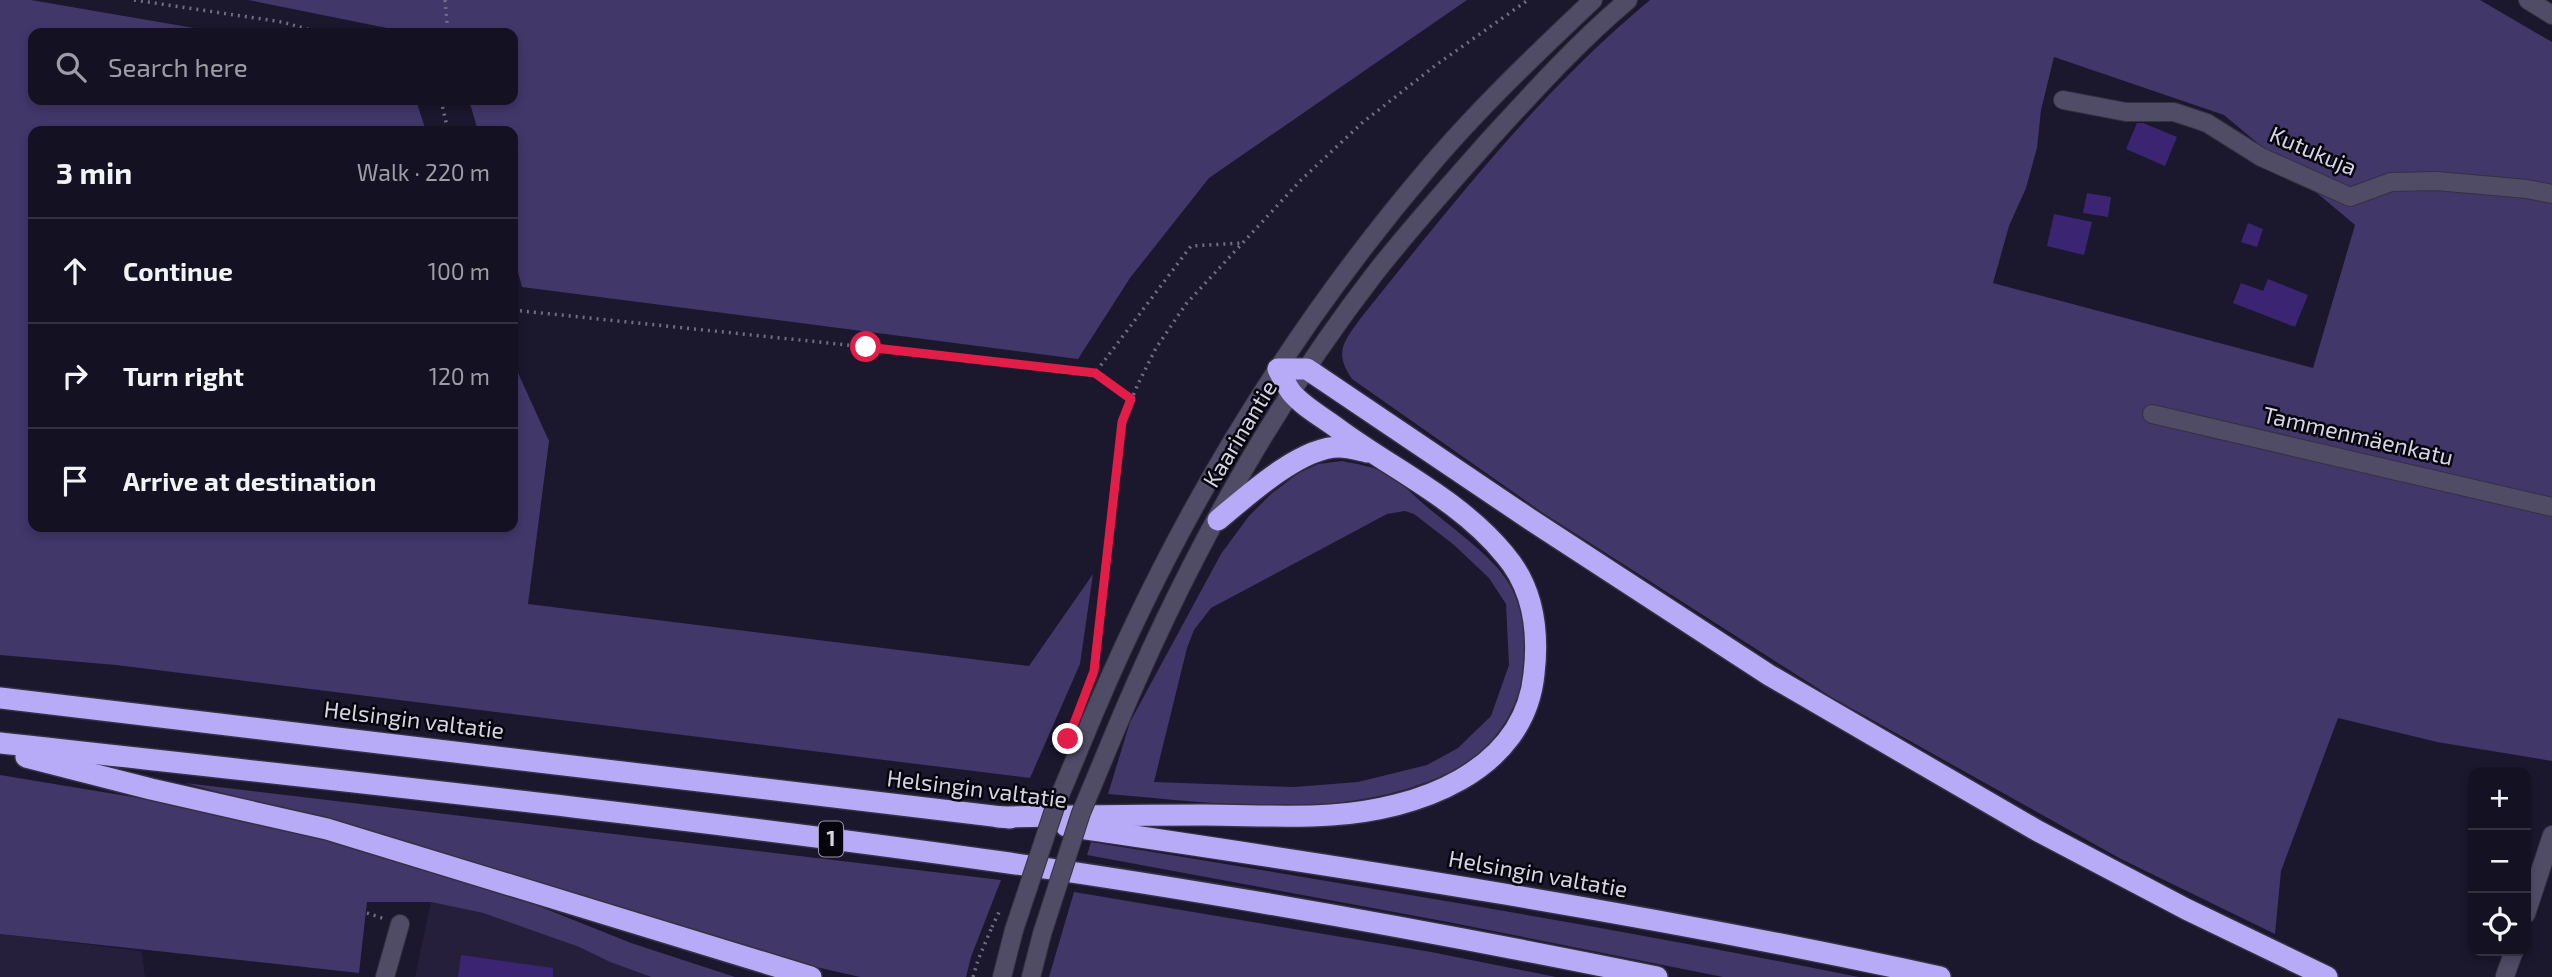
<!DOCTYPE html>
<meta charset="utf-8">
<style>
:root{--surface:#141122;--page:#211f2f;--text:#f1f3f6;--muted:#9d9da5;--line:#333140}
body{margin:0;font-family:"Exo 2",sans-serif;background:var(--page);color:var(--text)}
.controls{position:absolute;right:21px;bottom:21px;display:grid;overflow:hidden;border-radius:14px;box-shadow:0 4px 10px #0003}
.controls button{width:63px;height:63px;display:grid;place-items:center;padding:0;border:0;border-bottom:2px solid var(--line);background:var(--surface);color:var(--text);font:35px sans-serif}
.stop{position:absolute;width:21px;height:21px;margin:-16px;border:5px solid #e11d48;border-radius:50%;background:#fff}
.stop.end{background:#e11d48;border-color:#fff;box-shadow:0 2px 7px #0008}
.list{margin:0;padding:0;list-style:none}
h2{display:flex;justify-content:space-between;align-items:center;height:91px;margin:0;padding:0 28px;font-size:30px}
h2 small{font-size:23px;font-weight:400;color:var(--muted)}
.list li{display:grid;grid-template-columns:46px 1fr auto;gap:21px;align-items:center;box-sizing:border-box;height:105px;padding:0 28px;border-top:2px solid var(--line)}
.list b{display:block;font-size:26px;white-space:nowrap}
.list em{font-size:23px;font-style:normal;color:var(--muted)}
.icon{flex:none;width:38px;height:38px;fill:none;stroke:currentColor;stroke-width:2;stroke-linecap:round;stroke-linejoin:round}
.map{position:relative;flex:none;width:2552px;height:977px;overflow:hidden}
.search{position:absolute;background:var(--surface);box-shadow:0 4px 10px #0003;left:28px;top:28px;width:490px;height:77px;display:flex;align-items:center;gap:18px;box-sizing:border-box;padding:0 24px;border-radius:14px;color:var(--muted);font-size:26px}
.panel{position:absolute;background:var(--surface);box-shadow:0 4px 10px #0003;left:28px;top:126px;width:490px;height:406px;border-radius:14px}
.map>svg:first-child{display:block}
.built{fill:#251f3c}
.green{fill:#413769;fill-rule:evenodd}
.building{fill:#3b2572}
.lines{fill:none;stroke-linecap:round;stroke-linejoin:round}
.minor-casing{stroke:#353142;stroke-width:20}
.tertiary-casing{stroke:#353142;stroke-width:20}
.secondary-casing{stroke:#353142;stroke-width:20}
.motorway-casing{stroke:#353142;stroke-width:24}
.path{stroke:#716e81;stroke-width:3.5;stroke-dasharray:2 5;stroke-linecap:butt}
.minor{stroke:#504c66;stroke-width:18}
.tertiary{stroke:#504c66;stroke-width:18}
.secondary{stroke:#504c66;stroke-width:18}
.motorway{stroke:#b7aaf7;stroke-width:21}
.secondary-bridge-casing{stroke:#353142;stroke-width:20;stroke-linecap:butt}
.path-bridge{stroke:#716e81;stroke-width:3.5;stroke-dasharray:2 5;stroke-linecap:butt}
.secondary-bridge{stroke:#504c66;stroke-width:18}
.route{stroke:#e11d48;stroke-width:9}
.labels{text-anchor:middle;stroke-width:5;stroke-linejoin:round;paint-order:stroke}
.shield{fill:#06050d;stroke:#9896a3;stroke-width:2}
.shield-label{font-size:21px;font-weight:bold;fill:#d6d4e3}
.street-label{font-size:23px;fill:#d6d4e3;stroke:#06050d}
</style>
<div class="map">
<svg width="2552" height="977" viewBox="0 0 2552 977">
<rect width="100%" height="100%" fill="#1b172d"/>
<g class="built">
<polygon points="431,902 483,913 579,947 610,962 651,977 415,977"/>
<polygon points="0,934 142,951 145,977 0,977"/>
</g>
<g class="green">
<polygon points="0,0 31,0 223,33 33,33 33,100 416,100 426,131 33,131 33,527 513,527 513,362 549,441 528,604 1029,666 1093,574 1080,664 1030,778 116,665 0,655"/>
<polygon points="248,0 1467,0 1209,178 1130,278 1078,359 522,287 513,254 513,131 478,131 469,100 513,100 513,33 412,33"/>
<path d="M1650 0H2480L2552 42V761L2437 742 2338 718 2281 871 2275 934 2121 859 1833 698 1543 513 1352 379C1334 352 1343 343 1360 319 1450 207 1539 92 1650 0ZM2054 57 2224 115 2355 225 2313 368 1993 283 2009 226 2026 188 2037 148 2041 110Z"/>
<path d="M1342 461C1357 464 1375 467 1388 474 1401 482 1413 495 1425 505 1450 527 1498 559 1512 589 1545 657 1517 741 1448 773 1342 823 1220 803 1108 794L1130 722 1221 554 1249 516 1271 494 1297 474 1318 464ZM1405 511 1414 514 1454 545 1489 578 1506 604 1509 665 1491 716 1458 748 1427 765 1358 782 1294 787 1154 782 1187 648 1194 630 1211 608 1387 514Z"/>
<polygon points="0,775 169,803 346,845 516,897 631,943 735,977 651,977 610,962 579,947 483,913 431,902 367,902 359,973 0,934"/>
<polygon points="185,783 1001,880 971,957 966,977 860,977 745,951 312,817"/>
<path d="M1091 842C1348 884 1604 926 1859 977H1723L1448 922 1087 855Z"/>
<polygon points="1074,892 1431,952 1556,977 1049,977"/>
</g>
<g class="building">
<polygon points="2137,123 2143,123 2177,137 2165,166 2126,149"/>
<polygon points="2087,193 2111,197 2108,217 2083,213"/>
<polygon points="2054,214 2092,222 2084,255 2047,246"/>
<polygon points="2248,223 2263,229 2257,247 2241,242"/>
<polygon points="2268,279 2308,295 2295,327 2233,303 2241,283 2263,291"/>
<polygon points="461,955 553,968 553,977 458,977"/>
</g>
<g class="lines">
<g class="minor-casing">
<g id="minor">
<polyline points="2063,100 2126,112 2174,112 2207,123 2261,157 2350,197 2391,182 2437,181 2527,189 2552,194"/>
<polyline points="2152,414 2552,507"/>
<polyline points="2526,914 2552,835"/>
<polyline points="2505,976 2514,951"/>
<polyline points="385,977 400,924"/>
</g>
</g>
<g class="tertiary-casing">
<polyline id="tertiary" points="2528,0 2552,15"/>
</g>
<g class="secondary-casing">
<g id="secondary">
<path d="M1083 740C1168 532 1284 337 1430 166 1480 107 1537 53 1593 0"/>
<path d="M1111 741C1179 576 1266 414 1376 272 1412 226 1451 183 1490 139 1534 91 1578 42 1628 0"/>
<polyline points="1002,977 1014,930"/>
<polyline points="1031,977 1042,934"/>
</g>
</g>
<g class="motorway-casing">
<g id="motorway">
<path d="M1218 520C1247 496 1300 447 1339 447 1348 447 1358 450 1367 452"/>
<polyline points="0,698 1010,818"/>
<path d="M0 743C334 780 669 815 1002 862 1222 893 1440 933 1657 977"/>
<polyline points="26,757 151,789 327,829 811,977"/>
<path d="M998 817C1066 816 1135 815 1204 815 1246 815 1289 818 1331 815 1415 810 1524 773 1534 674 1539 631 1534 589 1505 555 1461 501 1396 471 1341 431 1326 419 1303 407 1291 392 1286 385 1282 377 1278 369H1307L1531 520 1769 675 2036 830 2186 909 2327 977"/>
<path d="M1066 826C1359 869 1651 914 1940 977"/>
</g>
</g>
<g class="path">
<polyline points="134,0 282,22 321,33"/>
<polyline points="445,0 448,33"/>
<polyline points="441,100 448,131"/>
<polyline points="513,310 1029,364 1095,373 1191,246 1242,243"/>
<polyline points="1095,373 1131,399"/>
<polyline points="1095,664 1122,422 1138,384 1156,348 1186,304 1301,180 1362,123 1436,65 1528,0"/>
<polyline points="367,913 385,919"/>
<polyline points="973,977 978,960 992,927"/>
</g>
<use href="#minor" class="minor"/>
<use href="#tertiary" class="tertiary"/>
<use href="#secondary" class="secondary"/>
<use href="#motorway" class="motorway"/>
<g class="secondary-bridge-casing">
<g id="secondary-bridge">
<polyline points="1014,930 1055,807 1083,740"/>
<polyline points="1042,934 1081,813 1111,741"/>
</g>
</g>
<polyline class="path-bridge" points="992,927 1000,910"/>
<use href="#secondary-bridge" class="secondary-bridge"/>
</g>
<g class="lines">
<polyline class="route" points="866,347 1095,373 1131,399 1122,422 1094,671 1068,739"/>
</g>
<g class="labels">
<rect class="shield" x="819" y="821.5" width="24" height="35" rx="5"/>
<g class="shield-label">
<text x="831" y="846">1</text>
</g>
<g class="street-label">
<text transform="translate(2313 151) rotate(23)" y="8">Kutukuja</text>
<text transform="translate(1240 434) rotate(-59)" y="8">Kaarinantie</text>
<text transform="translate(2358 436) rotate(13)" y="8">Tammenmäenkatu</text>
<text transform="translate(414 720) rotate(7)" y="8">Helsingin valtatie</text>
<text transform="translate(977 789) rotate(7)" y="8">Helsingin valtatie</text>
<text transform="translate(1538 874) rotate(10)" y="8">Helsingin valtatie</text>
</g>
</g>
</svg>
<div class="controls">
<button>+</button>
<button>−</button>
<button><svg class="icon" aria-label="locate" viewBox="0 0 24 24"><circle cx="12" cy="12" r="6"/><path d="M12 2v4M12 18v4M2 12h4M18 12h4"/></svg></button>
</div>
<div class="stop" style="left:866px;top:347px"></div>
<div class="stop end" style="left:1068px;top:739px"></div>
<div class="search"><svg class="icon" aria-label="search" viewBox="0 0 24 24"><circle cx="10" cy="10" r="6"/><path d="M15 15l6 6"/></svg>Search here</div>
<section class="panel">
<h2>3 min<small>Walk · 220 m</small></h2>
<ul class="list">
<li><svg class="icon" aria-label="ahead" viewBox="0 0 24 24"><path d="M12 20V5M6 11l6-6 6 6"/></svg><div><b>Continue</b></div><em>100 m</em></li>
<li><svg class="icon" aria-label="right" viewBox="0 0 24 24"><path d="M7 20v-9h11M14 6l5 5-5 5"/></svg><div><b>Turn right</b></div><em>120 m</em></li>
<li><svg class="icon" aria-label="arrive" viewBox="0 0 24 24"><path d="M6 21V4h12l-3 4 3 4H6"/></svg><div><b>Arrive at destination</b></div></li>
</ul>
</section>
</div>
